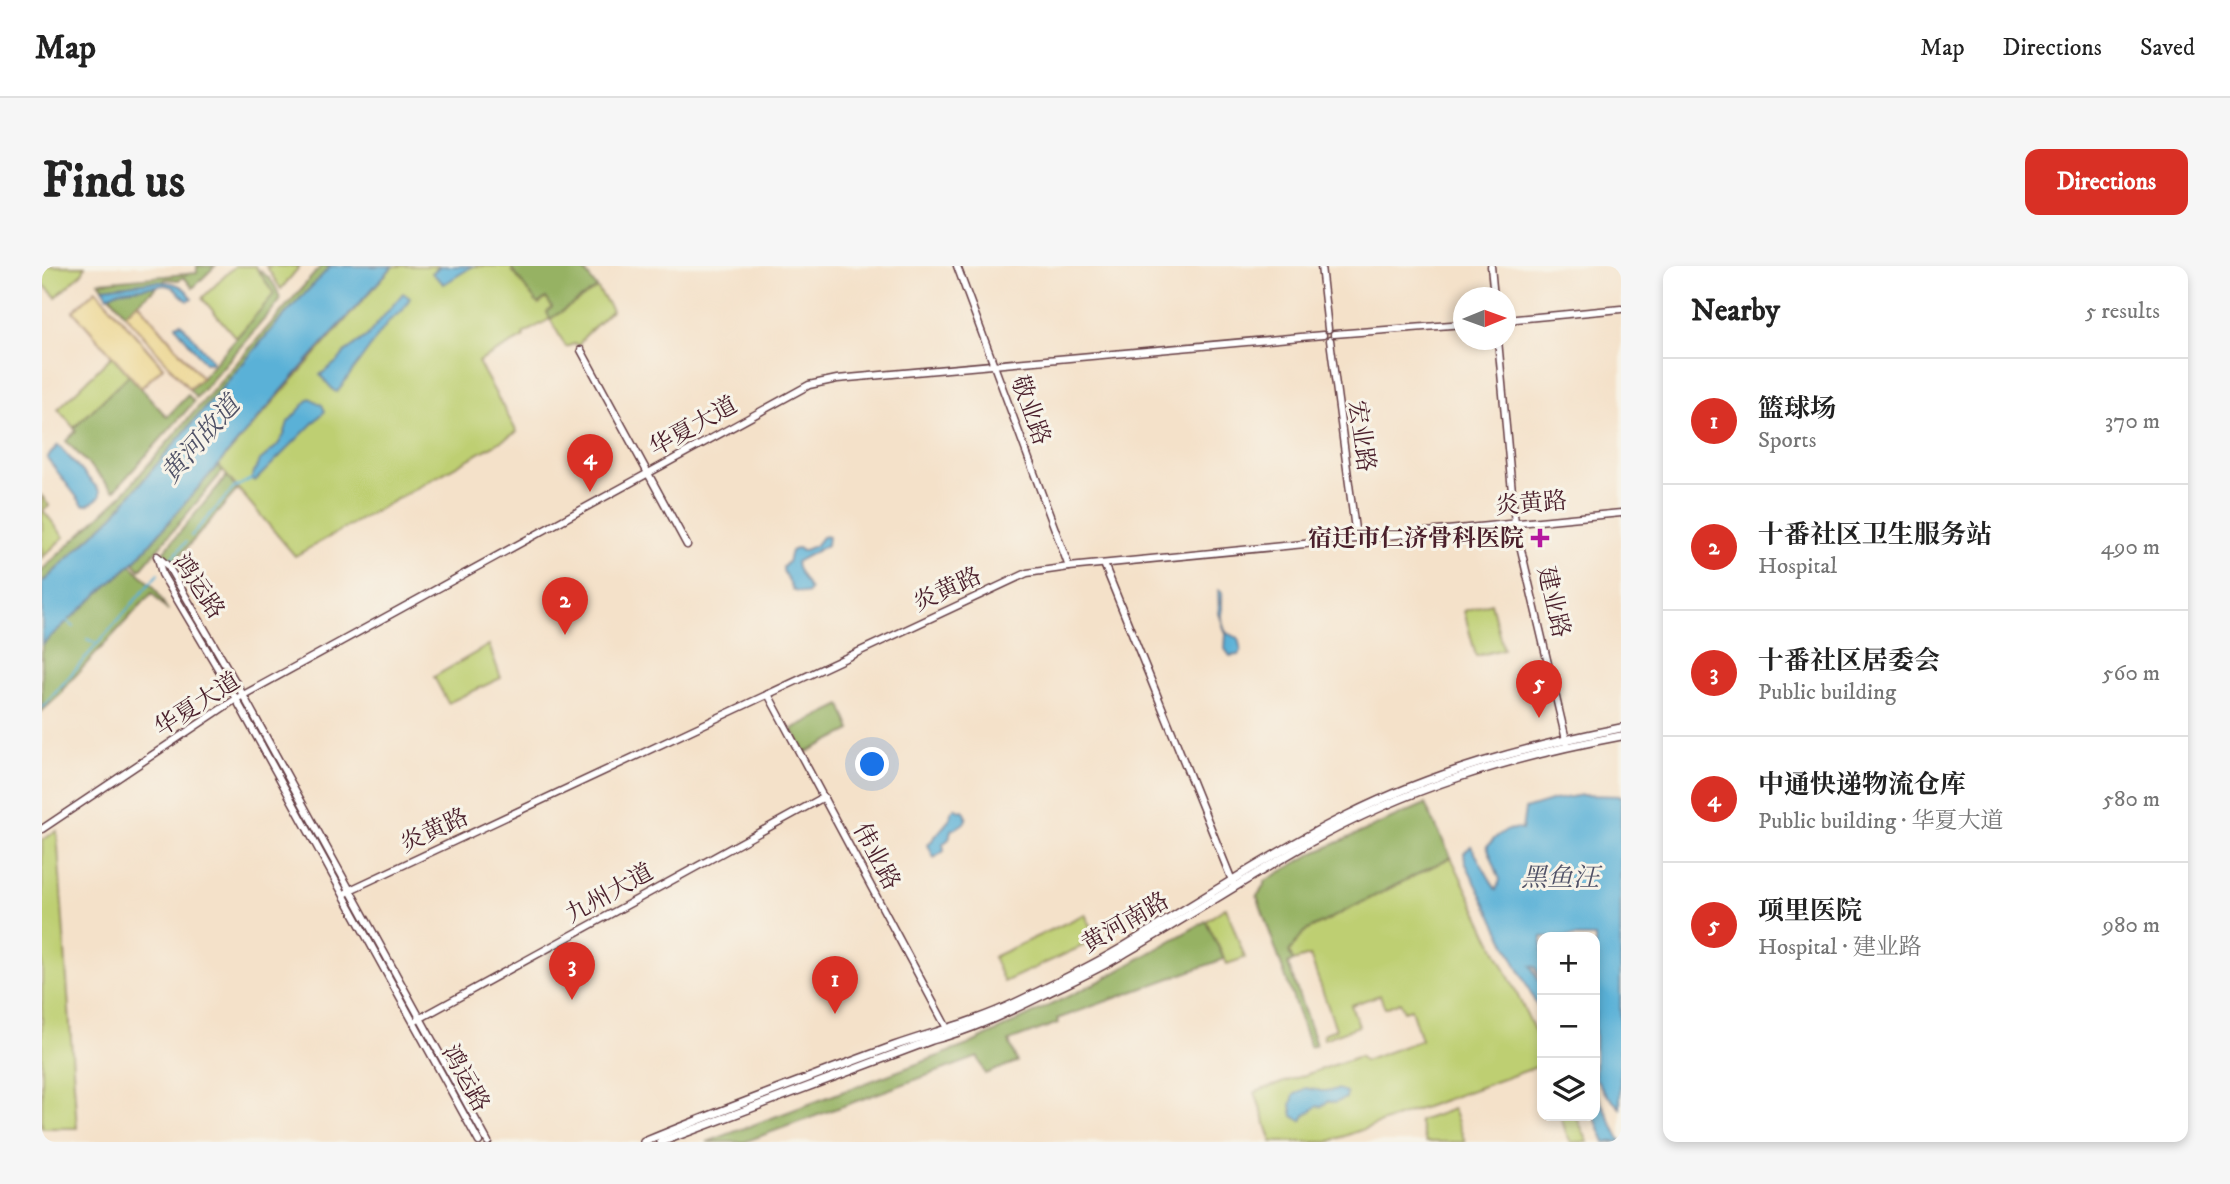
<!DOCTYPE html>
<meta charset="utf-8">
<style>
:root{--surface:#fff;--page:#f6f6f6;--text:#222;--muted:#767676;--line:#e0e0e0;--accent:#d93025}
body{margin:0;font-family:"IM FELL DW Pica","Noto Serif SC",serif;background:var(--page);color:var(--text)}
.controls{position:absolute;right:21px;bottom:21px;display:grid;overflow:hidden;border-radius:14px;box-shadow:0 4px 10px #0003}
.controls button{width:63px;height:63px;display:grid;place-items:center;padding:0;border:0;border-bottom:2px solid var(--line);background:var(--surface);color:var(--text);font:35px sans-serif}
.compass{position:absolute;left:1411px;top:21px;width:63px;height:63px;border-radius:50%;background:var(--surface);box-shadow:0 4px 10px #0003;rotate:89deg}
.you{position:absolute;left:831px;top:499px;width:24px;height:24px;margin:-18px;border:5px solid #fff;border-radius:50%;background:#1a73e8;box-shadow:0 0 0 10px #1a73e833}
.badge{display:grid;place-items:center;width:46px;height:46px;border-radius:50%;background:var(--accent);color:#fff;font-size:23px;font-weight:700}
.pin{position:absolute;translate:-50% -58px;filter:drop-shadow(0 2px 4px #0008)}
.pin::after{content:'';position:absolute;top:37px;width:24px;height:21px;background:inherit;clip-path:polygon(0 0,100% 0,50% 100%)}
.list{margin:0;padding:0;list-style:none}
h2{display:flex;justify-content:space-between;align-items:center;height:91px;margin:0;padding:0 28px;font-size:30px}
h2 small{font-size:23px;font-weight:400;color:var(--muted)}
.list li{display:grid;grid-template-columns:46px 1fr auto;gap:21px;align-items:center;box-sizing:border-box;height:126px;padding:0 28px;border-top:2px solid var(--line)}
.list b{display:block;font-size:26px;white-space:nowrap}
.list p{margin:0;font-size:23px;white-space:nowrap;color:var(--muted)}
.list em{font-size:23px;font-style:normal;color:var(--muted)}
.icon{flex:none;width:38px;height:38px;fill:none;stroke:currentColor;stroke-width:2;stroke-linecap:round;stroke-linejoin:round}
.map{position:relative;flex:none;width:1579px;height:876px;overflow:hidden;border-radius:14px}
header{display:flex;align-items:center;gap:42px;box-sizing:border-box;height:98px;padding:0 35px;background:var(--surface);border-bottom:2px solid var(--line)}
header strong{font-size:33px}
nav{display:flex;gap:38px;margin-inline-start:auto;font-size:24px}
.intro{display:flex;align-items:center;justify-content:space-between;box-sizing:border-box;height:168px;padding:0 42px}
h1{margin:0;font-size:49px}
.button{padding:18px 32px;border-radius:14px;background:var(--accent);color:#fff;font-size:24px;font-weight:700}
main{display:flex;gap:42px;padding:0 42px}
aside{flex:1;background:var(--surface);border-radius:14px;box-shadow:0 4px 10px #0003}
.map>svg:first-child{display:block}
.green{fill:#becf72;stroke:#84774e;stroke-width:2}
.forest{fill:#96b264;stroke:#706848;stroke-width:2}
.sand{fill:#eeda9e;stroke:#9c7c64;stroke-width:2}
.water{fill:#5ab1d7;stroke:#526881;stroke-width:2}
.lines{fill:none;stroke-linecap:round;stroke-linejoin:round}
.stream{stroke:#5ab1d7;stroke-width:2}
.secondary-casing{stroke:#643c43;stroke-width:9}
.primary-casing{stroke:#643c43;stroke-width:10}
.secondary{stroke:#fff;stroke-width:6}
.primary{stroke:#fff;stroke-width:7}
.poi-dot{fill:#b5179e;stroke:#f7f3e8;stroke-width:2.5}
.labels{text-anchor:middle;stroke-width:6;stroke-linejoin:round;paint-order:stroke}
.street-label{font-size:24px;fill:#4a1f2b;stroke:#f7f3e8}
.poi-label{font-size:24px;font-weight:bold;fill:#4a1f2b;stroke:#f7f3e8;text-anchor:end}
.water-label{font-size:26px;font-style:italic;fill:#505267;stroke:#f7f3e8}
</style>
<header>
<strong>Map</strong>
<nav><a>Map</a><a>Directions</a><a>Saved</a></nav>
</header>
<div class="intro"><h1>Find us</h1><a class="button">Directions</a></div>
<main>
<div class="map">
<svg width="1579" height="876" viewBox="0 0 1579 876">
<rect width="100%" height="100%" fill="#f7f3e8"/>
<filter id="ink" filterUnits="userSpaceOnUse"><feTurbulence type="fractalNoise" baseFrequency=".0143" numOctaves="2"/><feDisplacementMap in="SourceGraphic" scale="14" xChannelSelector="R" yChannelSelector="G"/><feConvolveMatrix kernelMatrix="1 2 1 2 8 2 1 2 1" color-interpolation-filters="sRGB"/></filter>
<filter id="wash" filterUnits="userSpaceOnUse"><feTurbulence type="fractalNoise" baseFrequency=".00686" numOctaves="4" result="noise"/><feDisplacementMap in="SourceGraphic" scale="28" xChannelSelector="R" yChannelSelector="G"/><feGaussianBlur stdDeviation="1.57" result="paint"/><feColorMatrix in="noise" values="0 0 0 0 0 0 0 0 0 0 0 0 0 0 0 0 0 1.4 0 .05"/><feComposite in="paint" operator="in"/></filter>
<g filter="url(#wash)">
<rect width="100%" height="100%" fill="#f4e1c9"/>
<g class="green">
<polygon points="0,0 43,0 41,6 14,31 0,17"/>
<polygon points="193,0 213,0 233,28 194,72 160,32"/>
<polygon points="224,0 258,0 239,23"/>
<polygon points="351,0 471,0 470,4 497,38 504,32 511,41 505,46 508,53 555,22 570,44 542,71 537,79 532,78 524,81 508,53 481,68 482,71 436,96 475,166 253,290 176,199"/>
<polygon points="70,90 87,109 32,162 16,143"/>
<polygon points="0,230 7,239 1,244 22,271 0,292"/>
<polygon points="1449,337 1461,383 1434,390 1422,345"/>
<polygon points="447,379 459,412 406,437 392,411"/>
<polygon points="15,565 35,862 0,862 0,574"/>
<polygon points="1409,591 1500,780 1500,799 1286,876 1230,876 1213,826 1318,790 1322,795 1379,774 1369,743 1362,745 1358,736 1343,742 1338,729 1309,739 1317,760 1282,773 1281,768 1294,763 1268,690 1251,695 1247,686 1262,666"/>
<polygon points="1184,641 1203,692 1185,698 1164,655"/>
<polygon points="1043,648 1054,674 962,716 951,691"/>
<polygon points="1411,843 1423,876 1384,876 1377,855"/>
<polygon points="1519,850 1534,850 1546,876 1529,876 1524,867"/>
</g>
<g class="forest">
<polygon points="155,0 173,0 151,22 142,11 137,14 124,13 83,48 57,16 155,7"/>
<polygon points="279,0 290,0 237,55 70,251 0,317 0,304 79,230"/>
<polygon points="471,0 539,0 555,22 508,53 505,46 510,41 504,32 496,38 470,4"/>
<path d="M215 3C227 10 236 21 238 35L154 132 147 123 160 112 232 28Z"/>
<polygon points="87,109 125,151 146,129 152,136 72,225 24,175 34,165 32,162"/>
<polygon points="176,199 181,205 98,304 92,297"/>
<polygon points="185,210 195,224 129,300 118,290"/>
<polygon points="89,299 113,322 126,345 110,327 20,424 21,426 0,445 0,378"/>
<polygon points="799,439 809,464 763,487 750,463"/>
<polygon points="1383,538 1409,591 1262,666 1247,686 1251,695 1246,698 1274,779 1268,781 1215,630 1223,619 1223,615 1270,588"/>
<polygon points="1164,655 1182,693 1015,753 1016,757 967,775 975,796 943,808 936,791 702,876 665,876 926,779 1058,715"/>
</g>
<g class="sand">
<polygon points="54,24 121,101 99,122 31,45"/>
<polygon points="96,36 160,112 147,123 83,48"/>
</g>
<g class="water">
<polygon points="289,0 351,0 266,94 95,293 0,378 0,317 70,251 237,55"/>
<polygon points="398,0 431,0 402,18 390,7"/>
<path d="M108 16C124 15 143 16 150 33L146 35 130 21 123 19 76 25 66 30 61 22Z"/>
<polygon points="361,27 368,32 361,44 347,55 295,126 292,125 278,109 296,95 304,85 325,70"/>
<polygon points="139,57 170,94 170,97 163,97 136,63 134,59"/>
<polygon points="268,132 280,139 283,145 213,215 209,213 217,195 235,180 242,169 246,156"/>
<path d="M16 179 58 225V230C55 234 45 240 41 239L5 192Z"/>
<polygon points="786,270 785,279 754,296 755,302 768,324 765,328 752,325 741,305 741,301 746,296 749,285 756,282 760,285 773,280 780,271"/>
<path d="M1176 324 1180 326C1181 336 1177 360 1185 367 1188 369 1192 370 1196 372L1199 385 1196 389 1188 390 1183 383 1184 368 1177 347Z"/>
<path d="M1540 529 1579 530 1578 842 1562 826 1553 811V671H1500V715L1493 701 1489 700 1500 721V750L1423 596 1422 587 1429 580 1454 624 1458 614 1445 580C1456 569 1464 560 1480 564L1483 543 1512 534Z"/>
<path d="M913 542 917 545 921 544C930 555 919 560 909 564L907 573 901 578 902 585 892 592 886 579 908 553 909 547Z"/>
<path d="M1264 822C1270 823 1276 825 1282 825 1293 825 1296 820 1305 828L1304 832 1293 837 1286 835 1279 841 1276 840 1263 849 1260 855 1251 850 1249 839 1252 829Z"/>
<polygon points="1553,823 1554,826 1579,876 1563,876 1552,850"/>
</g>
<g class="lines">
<g class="stream">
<polyline points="149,270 192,222 209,213"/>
<polyline points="126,296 144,276"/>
<polyline points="25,355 32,361"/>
<polyline points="45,373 53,377"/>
<polyline points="0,442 116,308"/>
</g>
</g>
</g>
<g filter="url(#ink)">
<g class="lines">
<g class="secondary-casing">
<g id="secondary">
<polyline points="915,0 1027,301"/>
<polyline points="1279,0 1286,63"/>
<polyline points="1449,0 1452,32"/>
<polyline points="1464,54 1579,43"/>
<polyline points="1292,68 1422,58"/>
<polyline points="1288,74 1314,271"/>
<polyline points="1456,74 1473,258 1525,478"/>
<polyline points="539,84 645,279"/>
<polyline points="115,290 126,300 201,429 446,876"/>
<polyline points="116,292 120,308 194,433 437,876"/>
<polyline points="1062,298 1191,617"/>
<polyline points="726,428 907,766"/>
<polyline points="0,563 194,433 767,119 795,113 1281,69"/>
<polyline points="302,629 308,624 985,307 1027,301 1579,247"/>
<polyline points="375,754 782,531"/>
</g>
</g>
<g class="primary-casing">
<g id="primary">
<path d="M602 876C684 842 768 811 852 780 892 766 934 756 973 737 1008 720 1044 703 1078 683 1153 638 1226 589 1304 550 1391 506 1484 481 1579 462"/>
<path d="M619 876 890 774C930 764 966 746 1003 728 1030 715 1057 703 1083 687 1144 652 1203 613 1265 578 1365 522 1467 491 1579 470"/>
</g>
</g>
<use href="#secondary" class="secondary"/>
<use href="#primary" class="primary"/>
</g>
</g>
<path class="poi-dot" d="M1494.5 261.5h7v7h7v7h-7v7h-7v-7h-7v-7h7z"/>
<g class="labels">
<g class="street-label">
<text transform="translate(989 144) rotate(70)" y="8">敬业路</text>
<text transform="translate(651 160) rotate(-29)" y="8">华夏大道</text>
<text transform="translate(1320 170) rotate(82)" y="8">宏业路</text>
<text transform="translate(1489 237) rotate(-5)" y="8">炎黄路</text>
<text transform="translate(157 320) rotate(56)" y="8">鸿运路</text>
<text transform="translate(905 323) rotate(-25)" y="8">炎黄路</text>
<text transform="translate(1512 336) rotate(77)" y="8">建业路</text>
<text transform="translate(155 438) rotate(-33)" y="8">华夏大道</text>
<text transform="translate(392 564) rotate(-25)" y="8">炎黄路</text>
<text transform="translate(835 590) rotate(62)" y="8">伟业路</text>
<text transform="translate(567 627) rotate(-29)" y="8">九州大道</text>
<text transform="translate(1083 656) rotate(-30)" y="8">黄河南路</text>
<text transform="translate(424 812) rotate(61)" y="8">鸿运路</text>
</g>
<g class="poi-label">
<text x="1482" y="280">宿迁市仁济骨科医院</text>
</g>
<g class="water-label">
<text transform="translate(158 173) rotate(-49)" y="9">黄河故道</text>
<text x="1518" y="620">黑鱼汪</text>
</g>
</g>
</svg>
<div class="controls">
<button>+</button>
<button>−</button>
<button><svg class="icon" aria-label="layers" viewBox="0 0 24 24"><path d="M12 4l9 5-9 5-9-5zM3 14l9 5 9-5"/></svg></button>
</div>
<svg class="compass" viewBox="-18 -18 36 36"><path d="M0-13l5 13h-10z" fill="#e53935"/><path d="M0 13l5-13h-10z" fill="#767676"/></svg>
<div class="you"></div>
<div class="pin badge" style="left:793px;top:748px">1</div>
<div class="pin badge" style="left:523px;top:369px">2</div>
<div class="pin badge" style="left:530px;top:734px">3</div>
<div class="pin badge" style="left:548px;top:226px">4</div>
<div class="pin badge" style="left:1497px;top:452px">5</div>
</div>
<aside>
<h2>Nearby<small>5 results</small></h2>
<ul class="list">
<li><span class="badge">1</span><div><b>篮球场</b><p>Sports</p></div><em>370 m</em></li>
<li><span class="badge">2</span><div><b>十番社区卫生服务站</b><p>Hospital</p></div><em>490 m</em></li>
<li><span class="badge">3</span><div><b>十番社区居委会</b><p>Public building</p></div><em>560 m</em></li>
<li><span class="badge">4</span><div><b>中通快递物流仓库</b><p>Public building · 华夏大道</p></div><em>580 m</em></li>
<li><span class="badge">5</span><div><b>项里医院</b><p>Hospital · 建业路</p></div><em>980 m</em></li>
</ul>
</aside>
</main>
